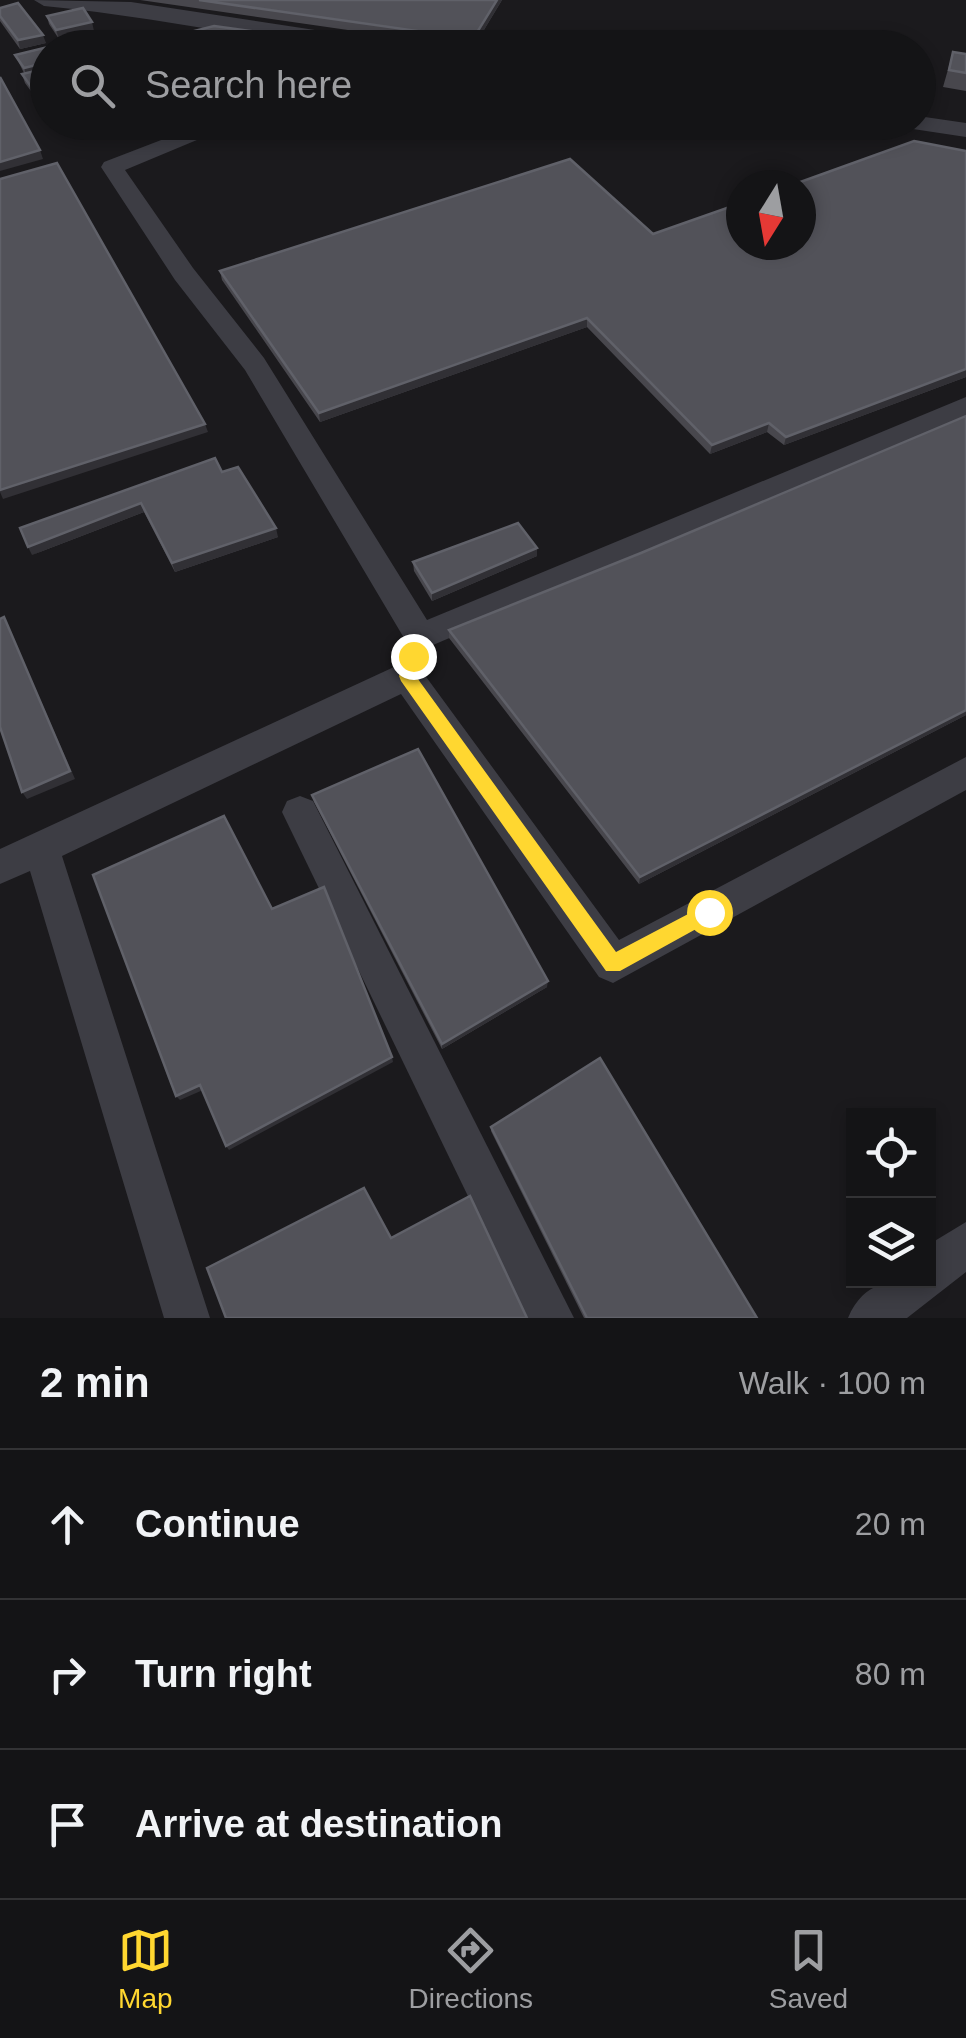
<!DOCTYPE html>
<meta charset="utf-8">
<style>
:root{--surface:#141416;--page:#1d1d1f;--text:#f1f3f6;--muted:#9d9ea1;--line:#333335;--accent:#ffd730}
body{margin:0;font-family:Helvetica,sans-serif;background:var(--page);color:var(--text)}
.controls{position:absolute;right:30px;bottom:30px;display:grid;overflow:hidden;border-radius:0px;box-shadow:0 5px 15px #0003}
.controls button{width:90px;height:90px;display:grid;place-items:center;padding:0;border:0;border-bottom:2px solid var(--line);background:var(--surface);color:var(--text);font:50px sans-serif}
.compass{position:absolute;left:726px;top:170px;width:90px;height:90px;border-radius:50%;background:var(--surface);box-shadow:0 5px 15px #0003;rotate:191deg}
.stop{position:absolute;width:30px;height:30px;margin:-22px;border:8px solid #ffd730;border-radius:50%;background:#fff}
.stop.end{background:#ffd730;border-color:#fff;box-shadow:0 2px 10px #0008}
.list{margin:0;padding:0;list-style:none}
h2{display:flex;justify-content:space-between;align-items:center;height:130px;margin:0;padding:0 40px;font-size:42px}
h2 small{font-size:32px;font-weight:400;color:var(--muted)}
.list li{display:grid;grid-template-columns:65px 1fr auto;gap:30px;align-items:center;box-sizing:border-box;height:150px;padding:0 40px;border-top:2px solid var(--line)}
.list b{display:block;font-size:38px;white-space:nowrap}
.list em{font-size:32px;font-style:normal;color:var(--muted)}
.icon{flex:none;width:55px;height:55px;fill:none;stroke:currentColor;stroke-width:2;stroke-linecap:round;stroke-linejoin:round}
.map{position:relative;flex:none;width:966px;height:1318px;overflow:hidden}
.search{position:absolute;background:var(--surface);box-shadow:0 5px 15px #0003;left:30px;right:30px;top:30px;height:110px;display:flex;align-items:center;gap:25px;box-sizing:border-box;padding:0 35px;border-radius:55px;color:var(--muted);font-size:38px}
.sheet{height:580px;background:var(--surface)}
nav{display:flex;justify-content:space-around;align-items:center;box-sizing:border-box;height:140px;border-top:2px solid var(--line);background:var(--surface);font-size:28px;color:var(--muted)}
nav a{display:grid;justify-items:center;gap:5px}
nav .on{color:var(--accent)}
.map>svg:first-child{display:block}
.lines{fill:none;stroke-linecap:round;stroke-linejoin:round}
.minor{fill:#3d3d44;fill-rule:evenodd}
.wall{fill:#48474d}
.shaded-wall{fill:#313035}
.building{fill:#525259;stroke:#606169;stroke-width:2.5}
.route{fill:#ffd730}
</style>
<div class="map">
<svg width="966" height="1318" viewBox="0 0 966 1318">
<rect width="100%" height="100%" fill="#1b1a1d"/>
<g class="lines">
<g class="minor">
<path d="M34 0 131 2 394 42 404 48C284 48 164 17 44 6Z"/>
<polygon points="918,116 966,123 966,137 913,129 902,122 918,122"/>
<polygon points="208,122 240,122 125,170 193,268 264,358 427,620 966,397 966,418 433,645 424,674 619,940 966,757 966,790 613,983 599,977 401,694 62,856 210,1318 164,1318 30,871 0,884 0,849 394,667 404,638 245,370 175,280 101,167 104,162"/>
<polygon points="300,796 313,801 574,1318 527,1318 282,812 287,801"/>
<path d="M966 1222V1272L907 1318H848C864 1280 892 1280 928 1280V1245Z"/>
</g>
</g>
<g class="wall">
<polygon points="140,0 502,0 473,48"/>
<polygon points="0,8 46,43 20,49 0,21"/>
<polygon points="47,16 94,31 59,39 49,24"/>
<polygon points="48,48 48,114 25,83 22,74 24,73 15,55"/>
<polygon points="953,52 966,54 966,91 943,87"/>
<polygon points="966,151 966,377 784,445 767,432 710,454 587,327 320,422 222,280 220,271 653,234"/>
<polygon points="966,416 966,715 639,884 449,638 449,630 641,553"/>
<polygon points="222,472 278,537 175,572 144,512 32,555"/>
<polygon points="537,548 537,556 432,601 414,571 413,562"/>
<polygon points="312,795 547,987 442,1049 314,802"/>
<polygon points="491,1127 757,1318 584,1318 491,1131"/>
</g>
<g class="shaded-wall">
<polygon points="497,0 502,0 473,48 473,39"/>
<polygon points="92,22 94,31 59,39 56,30"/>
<polygon points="43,35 46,43 20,49 18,40"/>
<polygon points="48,62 48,72 27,77 24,68"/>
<polygon points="56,122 81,122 58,129"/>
<polygon points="40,150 43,159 0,171 0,162"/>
<polygon points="587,318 587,327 320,422 319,413"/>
<polygon points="966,369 966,377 784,445 786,437"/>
<polygon points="769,423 767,432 710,454 712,445"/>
<polygon points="205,424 208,432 3,499 0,492 0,490"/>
<polygon points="141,503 144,512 32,555 28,547"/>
<polygon points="276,528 278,537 175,572 172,563"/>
<polygon points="537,548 537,556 432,601 432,593"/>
<polygon points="4,617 75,779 27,799 22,792"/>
<polygon points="966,710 966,715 639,884 640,877"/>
<polygon points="548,981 547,987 442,1049 442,1044"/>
<polygon points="392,1057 393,1062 229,1150 226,1146"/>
<polygon points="200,1085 203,1090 180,1100 176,1096"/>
</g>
<g class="building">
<polygon points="199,0 497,0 473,39"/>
<polygon points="18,3 43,35 18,40 0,16 0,8"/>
<polygon points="83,8 92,22 56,30 47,16"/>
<polygon points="214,26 318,40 322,48 127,48"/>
<polygon points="110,32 118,44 104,48 48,48 48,62 24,68 15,55"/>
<polygon points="953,52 966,54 966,73 949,70"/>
<polygon points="48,68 48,110 22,74"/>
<polygon points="0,77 40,150 0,162"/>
<polygon points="914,141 966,151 966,369 786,437 769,423 712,445 587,318 319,413 220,271 570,159 653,234 741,203 741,245 801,245 801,185 792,185"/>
<polygon points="57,163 205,424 0,490 0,179"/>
<polygon points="966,416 966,710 640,877 449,630 641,553"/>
<polygon points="215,458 222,472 238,467 276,528 172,563 141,503 28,547 20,528"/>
<polygon points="518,523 537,548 432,593 413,562"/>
<polygon points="4,617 70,771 22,792 0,727 0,619"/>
<polygon points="418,749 548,981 442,1044 312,795"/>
<polygon points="224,816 272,909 324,887 392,1057 226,1146 200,1085 176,1096 93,875"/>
<polygon points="600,1058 757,1318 587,1318 491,1127"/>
<polygon points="364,1188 391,1238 470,1196 527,1318 226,1318 207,1268"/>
</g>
<polygon class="route" points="413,650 421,656 415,675 616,952 709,903 716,905 716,918 620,971 606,971 401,681 399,676 407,652"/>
</svg>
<div class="controls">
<button><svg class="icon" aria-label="locate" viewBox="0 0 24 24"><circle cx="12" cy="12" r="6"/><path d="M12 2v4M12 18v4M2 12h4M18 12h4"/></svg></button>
<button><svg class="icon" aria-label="layers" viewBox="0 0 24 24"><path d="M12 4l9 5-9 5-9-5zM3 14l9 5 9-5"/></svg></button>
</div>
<svg class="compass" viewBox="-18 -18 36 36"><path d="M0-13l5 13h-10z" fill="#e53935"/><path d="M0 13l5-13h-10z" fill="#9d9ea1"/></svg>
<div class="stop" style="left:709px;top:912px"></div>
<div class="stop end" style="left:413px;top:656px"></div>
<div class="search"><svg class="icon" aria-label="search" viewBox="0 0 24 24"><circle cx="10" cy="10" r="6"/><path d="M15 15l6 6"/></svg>Search here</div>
</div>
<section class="sheet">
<h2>2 min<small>Walk · 100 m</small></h2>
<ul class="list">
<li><svg class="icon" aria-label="ahead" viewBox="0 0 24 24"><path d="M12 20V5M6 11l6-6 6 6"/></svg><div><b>Continue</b></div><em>20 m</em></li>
<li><svg class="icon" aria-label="right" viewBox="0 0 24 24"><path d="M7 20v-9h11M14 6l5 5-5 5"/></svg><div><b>Turn right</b></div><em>80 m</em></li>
<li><svg class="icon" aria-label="arrive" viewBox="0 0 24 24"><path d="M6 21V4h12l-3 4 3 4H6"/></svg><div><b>Arrive at destination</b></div></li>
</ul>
</section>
<nav>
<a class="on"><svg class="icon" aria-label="map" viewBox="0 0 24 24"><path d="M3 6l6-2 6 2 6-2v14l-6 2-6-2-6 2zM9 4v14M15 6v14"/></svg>Map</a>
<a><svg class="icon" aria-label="directions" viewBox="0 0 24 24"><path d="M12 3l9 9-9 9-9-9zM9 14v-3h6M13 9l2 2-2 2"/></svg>Directions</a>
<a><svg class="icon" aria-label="saved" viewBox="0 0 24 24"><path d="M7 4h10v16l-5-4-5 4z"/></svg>Saved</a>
</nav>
